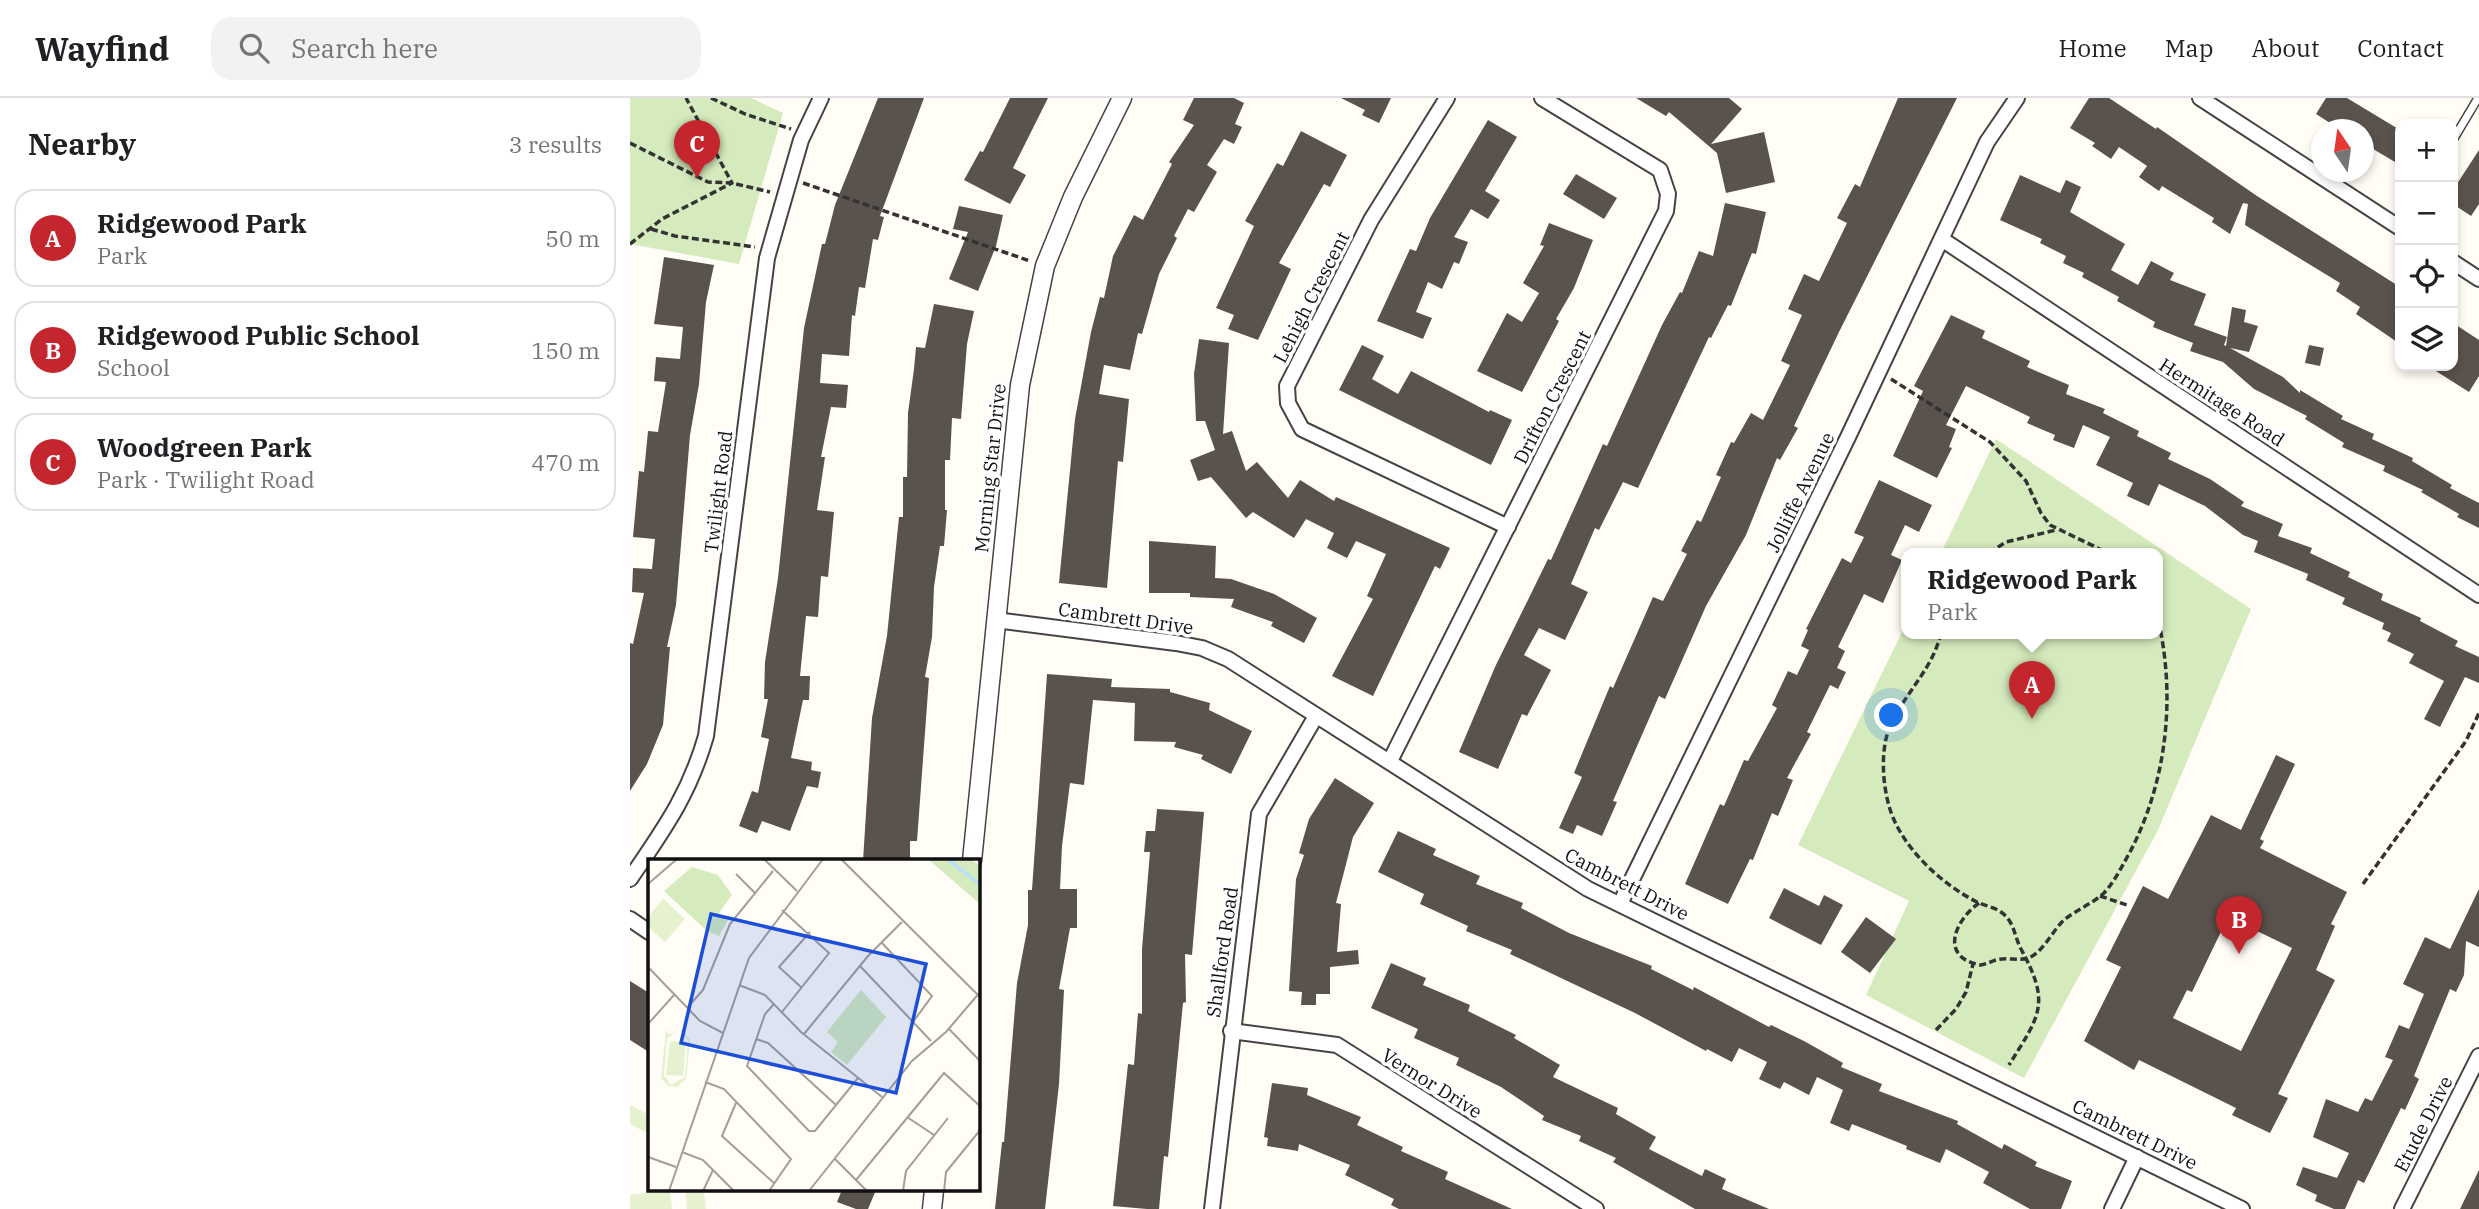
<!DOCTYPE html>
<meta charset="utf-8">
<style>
:root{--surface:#fff;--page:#f2f2f2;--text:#202124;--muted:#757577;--line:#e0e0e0;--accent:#c4262e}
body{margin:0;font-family:"IBM Plex Serif",serif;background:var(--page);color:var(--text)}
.controls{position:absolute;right:21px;top:21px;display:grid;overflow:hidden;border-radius:14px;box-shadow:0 4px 10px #0003}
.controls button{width:63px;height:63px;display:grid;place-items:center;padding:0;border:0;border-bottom:2px solid var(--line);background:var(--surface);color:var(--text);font:35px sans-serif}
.compass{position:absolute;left:1681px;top:21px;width:63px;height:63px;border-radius:50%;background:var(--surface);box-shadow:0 4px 10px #0003;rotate:347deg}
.you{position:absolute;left:1262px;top:618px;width:24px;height:24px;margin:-18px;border:5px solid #fff;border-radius:50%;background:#1a73e8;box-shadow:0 0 0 10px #1a73e833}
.badge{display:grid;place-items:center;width:46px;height:46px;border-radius:50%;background:var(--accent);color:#fff;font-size:23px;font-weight:700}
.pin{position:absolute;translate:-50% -58px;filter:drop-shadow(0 2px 4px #0008)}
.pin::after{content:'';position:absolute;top:37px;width:24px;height:21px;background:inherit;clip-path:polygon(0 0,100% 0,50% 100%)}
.popup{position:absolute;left:1271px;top:450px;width:262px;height:91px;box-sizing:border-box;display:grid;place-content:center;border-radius:14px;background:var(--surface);filter:drop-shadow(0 2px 5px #0005);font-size:23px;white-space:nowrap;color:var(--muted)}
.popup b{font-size:26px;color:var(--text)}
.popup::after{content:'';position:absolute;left:50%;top:100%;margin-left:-14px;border:14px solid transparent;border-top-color:var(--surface)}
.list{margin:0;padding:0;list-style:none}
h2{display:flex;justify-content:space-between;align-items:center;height:91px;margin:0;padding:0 28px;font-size:30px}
h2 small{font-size:23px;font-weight:400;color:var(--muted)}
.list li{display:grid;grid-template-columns:46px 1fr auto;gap:21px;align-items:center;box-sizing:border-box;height:98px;margin:0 14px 14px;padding:0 14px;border:2px solid var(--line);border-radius:21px}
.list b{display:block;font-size:26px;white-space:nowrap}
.list p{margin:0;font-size:23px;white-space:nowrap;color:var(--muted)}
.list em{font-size:23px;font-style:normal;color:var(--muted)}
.icon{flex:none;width:38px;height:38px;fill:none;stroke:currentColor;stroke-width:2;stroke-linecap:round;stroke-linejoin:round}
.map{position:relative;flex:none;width:1849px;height:1111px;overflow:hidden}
header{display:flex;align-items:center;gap:42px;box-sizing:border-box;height:98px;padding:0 35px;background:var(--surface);border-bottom:2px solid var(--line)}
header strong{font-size:33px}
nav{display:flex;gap:38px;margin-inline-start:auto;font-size:24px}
.search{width:490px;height:63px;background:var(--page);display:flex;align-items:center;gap:18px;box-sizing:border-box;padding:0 24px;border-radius:21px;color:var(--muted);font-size:26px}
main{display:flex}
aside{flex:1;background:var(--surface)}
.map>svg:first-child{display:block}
.green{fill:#d5ebbd}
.pitch{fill:#e6f2cf}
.building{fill:#5a524d;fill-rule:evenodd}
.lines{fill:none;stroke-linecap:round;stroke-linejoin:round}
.service-casing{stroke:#444;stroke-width:10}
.minor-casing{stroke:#444;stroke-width:18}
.tertiary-casing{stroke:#444;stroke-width:21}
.path{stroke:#333;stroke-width:3.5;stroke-dasharray:7 3.5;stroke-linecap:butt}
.service{stroke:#fff;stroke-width:7}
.minor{stroke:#fff;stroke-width:14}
.tertiary{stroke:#fff;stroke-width:18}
.labels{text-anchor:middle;stroke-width:7;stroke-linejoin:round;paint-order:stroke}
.street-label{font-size:19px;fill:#111;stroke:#fff}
.inset-river{fill:none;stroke:#b9e0f7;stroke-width:3.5}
.inset-road{fill:none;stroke:#a09f9a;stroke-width:2}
.view{fill:#1d4ed8;fill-opacity:0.15;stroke:#1d4ed8;stroke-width:3.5}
.inset-edge{fill:none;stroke:#111;stroke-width:3.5}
</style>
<header>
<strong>Wayfind</strong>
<div class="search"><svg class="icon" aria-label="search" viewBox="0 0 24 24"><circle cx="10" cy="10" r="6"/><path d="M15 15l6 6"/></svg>Search here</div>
<nav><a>Home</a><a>Map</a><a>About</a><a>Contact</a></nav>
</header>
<main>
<aside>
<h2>Nearby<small>3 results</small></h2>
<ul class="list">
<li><span class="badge">A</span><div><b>Ridgewood Park</b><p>Park</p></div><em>50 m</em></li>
<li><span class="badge">B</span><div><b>Ridgewood Public School</b><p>School</p></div><em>150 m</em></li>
<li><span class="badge">C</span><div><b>Woodgreen Park</b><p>Park · Twilight Road</p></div><em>470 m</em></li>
</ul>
</aside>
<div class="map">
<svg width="1849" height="1111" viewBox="0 0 1849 1111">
<rect width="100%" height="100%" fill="#fffdf5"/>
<g class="green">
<polygon points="0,0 121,0 153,15 109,166 0,146"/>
<polygon points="1366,341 1621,511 1528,732 1394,980 1236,897 1279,803 1168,747 1276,526 1276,535 1528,535 1528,455 1311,455"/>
</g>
<g class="pitch">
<polygon points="0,1007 19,1017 19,1036 0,1026"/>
<polygon points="40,1092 42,1111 0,1111 0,1097"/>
<polygon points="55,1092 74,1092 76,1111 57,1111"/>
</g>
<g class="building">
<polygon points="248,0 294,0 250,118 254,119 248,142 243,141 235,190 229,189 225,218 222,217 219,258 192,256 190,285 218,287 216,310 201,309 191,359 195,359 187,412 204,414 198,479 191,478 188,519 176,518 170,578 180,578 179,602 173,602 161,660 182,664 181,672 191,674 188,690 177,688 160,733 132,723 127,735 109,728 122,693 128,695 139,641 131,639 138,601 134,601 135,564 148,480 174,230 192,146 195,146 205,107"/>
<polygon points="380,0 418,0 383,70 396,77 380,106 334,82 350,53 353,54"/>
<polygon points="564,0 604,0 614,5 605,26 612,29 604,46 594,41 577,67 587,74 564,114 558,111 544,138 547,140 529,176 512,236 508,235 500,272 474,267 469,296 499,301 493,364 488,363 477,490 429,485 445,321 461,234 470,199 474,200 483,158 504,117 513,122 542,66 539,64 564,27 553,22"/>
<polygon points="711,0 761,0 749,25 732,17 735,12"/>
<polygon points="1006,0 1099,0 1112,11 1081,46 1134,34 1145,84 1096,95 1087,55 1039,14 1036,18"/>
<polygon points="1268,0 1327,0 1209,234 1164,328 1168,330 1150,362 1147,360 1116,437 1076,508 1035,601 1029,598 983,703 987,704 972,738 947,727 943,736 929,730 952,679 944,675 980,588 983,590 1023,499 1033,503 1057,456 1051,453 1067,422 1071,424 1091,379 1086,377 1101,344 1104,345 1121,315 1133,322 1160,267 1151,263 1172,217 1158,211 1174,176 1189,183 1217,125 1207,120 1225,86 1230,89"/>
<polygon points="1459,0 1479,0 1526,31 1527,29 1627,98 1770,189 1770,246 1726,216 1730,209 1706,193 1710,185 1615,127 1618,106 1613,105 1600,136 1582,124 1584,120 1532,88 1529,93 1509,79 1517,68 1489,49 1481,61 1462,48 1465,45 1440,30"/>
<polygon points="1696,0 1717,0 1770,32 1770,67 1733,45 1733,32 1711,32 1686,16"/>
<polygon points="858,22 887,39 855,93 870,102 858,121 841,111 824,139 838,144 829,166 824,164 812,191 798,184 786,214 802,220 793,241 747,223 780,151 786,153 800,120"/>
<polygon points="671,33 717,57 700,89 694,86 649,165 661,171 628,242 598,231 604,217 586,210 624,128 615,123 647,65 653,68"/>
<polygon points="1849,52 1849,106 1841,118 1823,106 1823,92"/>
<polygon points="946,76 987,100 974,121 933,96"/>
<polygon points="1390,77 1430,95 1436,82 1451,89 1440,114 1495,146 1481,172 1508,187 1521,163 1544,175 1540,182 1576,196 1564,227 1597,239 1594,247 1596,248 1602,209 1616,212 1614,224 1628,228 1619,254 1600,250 1653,279 1670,295 1670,292 1713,318 1711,321 1744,336 1742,341 1783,360 1782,363 1822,387 1820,390 1849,405 1849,430 1827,419 1829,416 1791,394 1793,392 1753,373 1755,368 1712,349 1714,345 1675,321 1677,318 1624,291 1593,264 1560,253 1563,245 1523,229 1525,224 1487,203 1489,199 1452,179 1454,175 1433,165 1436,158 1410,145 1412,141 1370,122"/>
<polygon points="1095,105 1136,114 1126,156 1122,155 1101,208 1098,207 1081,240 1079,239 1008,390 993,384 969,432 965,430 941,486 958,494 935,542 909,530 894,557 921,572 897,618 892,616 868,671 829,654 865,569 918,461 921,462 973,346 977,348 1032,227 1050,194 1052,195 1069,153 1083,158"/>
<polygon points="329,108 373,117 366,148 348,193 319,181 338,134 323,131"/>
<polygon points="919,125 963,142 944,190 926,221 929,223 892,294 847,273 877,215 892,224 909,195 893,185 914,148 910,147"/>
<polygon points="34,159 84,167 76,204 69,286 60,337 46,507 37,549 40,549 33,627 17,666 0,693 0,545 3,546 14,495 2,494 3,470 22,471 25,441 3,439 9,373 14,374 18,333 28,334 36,284 24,283 26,259 50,261 53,229 24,226"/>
<polygon points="304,206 344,213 337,246 331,321 322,320 320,362 315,362 315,412 317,412 314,448 310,448 304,489 302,539 295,579 299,580 287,743 280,743 280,763 233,763 242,620 257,538 269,419 273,419 273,379 277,379 278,315 284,271 286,249 295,250"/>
<polygon points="1321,217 1355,233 1352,240 1400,263 1397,269 1439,287 1436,296 1475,311 1473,315 1509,333 1507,338 1541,355 1538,361 1580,381 1614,404 1611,408 1653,426 1648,438 1682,450 1680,455 1720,474 1718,479 1753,496 1751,502 1791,520 1790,523 1828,543 1825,548 1849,559 1849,585 1835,579 1810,629 1794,621 1814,583 1779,565 1784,556 1757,543 1761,535 1752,531 1754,525 1712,506 1715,500 1676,482 1678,476 1624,454 1628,443 1613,437 1575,408 1529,386 1519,408 1497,398 1503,385 1466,367 1480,339 1453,327 1444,350 1423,342 1425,337 1397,325 1400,319 1336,288 1316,327 1326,331 1319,349 1322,350 1307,380 1263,358 1293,293 1284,288"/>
<polygon points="1823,225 1849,242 1849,278 1839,294 1798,268 1823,268"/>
<polygon points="569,241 599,245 593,336 602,333 616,373 627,364 658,400 670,382 704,403 706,399 820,450 810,471 805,468 743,598 702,578 743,501 737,498 756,456 726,443 717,460 697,450 704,435 676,421 664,440 623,414 616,420 581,379 568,383 560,362 585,352 575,323 566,323 564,276"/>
<polygon points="732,247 754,258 742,281 768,296 781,273 859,314 860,312 882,322 861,367 709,292"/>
<polygon points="1679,247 1694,250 1690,268 1675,265"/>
<polygon points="1249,382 1302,407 1289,434 1275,427 1261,457 1272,462 1253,505 1234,496 1208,549 1215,553 1207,570 1216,574 1208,591 1200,587 1177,634 1181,636 1157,680 1163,682 1148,718 1142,715 1123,762 1120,761 1098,806 1055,786 1090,706 1094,708 1114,662 1118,663 1147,610 1142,607 1158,573 1167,577 1179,552 1171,548 1178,532 1176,531 1212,460 1221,465 1234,439 1224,435"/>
<polygon points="519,443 586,448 585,480 601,481 644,496 687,520 674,545 641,528 643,524 601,509 604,501 560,499 560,495 519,495"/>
<polygon points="417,576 482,581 481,589 540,591 540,594 580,605 579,612 622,633 601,676 571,661 573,657 544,649 546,644 504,643 505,605 463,602 454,687 440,685 432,748 430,791 447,791 447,830 440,830 429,891 434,892 429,986 415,1111 365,1111 372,1044 374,1044 387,885 398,827 398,792 402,792"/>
<path d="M1646 657 1665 666 1630 741 1634 743 1630 750 1717 794 1701 826 1705 828 1686 872 1705 882 1648 996 1658 1000 1640 1035 1602 1017 1606 1010 1509 962 1504 972 1454 943 1491 869 1476 862 1513 788 1538 801 1581 717 1611 732ZM1598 819 1662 850 1611 953 1543 920 1557 892 1562 894Z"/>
<polygon points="705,680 744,705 723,739 706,805 711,806 707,854 728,852 729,866 700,869 700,896 686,896 686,907 671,907 672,894 659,893 666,781 674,757 669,755 679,721"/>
<polygon points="527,711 574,714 562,857 555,856 556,904 553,905 538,1059 534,1058 529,1111 517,1111 483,1108 498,966 504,967 508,915 512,916 512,851 520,754 514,754 516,733 525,733"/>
<polygon points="768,733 806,751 803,757 850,778 846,786 893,805 891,810 939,835 1022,868 1021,871 1063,892 1064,889 1139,929 1141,927 1174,943 1213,965 1211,969 1252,986 1249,993 1328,1023 1327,1026 1372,1051 1374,1046 1407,1064 1405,1068 1442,1083 1431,1111 1400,1111 1353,1085 1359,1074 1316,1051 1310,1065 1276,1051 1277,1048 1222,1026 1219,1033 1200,1025 1213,992 1187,979 1179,997 1154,984 1150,991 1129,981 1137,964 1109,950 1102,964 1077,951 1076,953 1005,915 880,856 882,852 836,833 838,828 790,806 794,796 748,774"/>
<polygon points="1154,790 1189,808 1194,797 1213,807 1191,847 1139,820"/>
<polygon points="1849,791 1849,849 1836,843 1834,877 1826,894 1820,891 1784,978 1789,981 1775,1012 1771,1010 1734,1085 1728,1082 1715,1111 1704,1111 1685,1103 1687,1097 1666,1087 1673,1069 1707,1080 1719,1055 1683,1039 1696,1001 1728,1014 1735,1000 1742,1003 1763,962 1755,959 1769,927 1779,931 1794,896 1773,886 1795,839 1820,851"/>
<polygon points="1236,819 1266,841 1240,875 1211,854"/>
<polygon points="761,865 796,880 793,887 840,907 838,913 886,937 884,940 930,967 923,979 988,1010 986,1016 1026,1039 1019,1051 1072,1078 1075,1071 1096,1081 1092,1091 1139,1111 1065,1111 983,1064 986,1060 949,1043 951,1038 912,1022 914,1018 871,989 826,967 829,960 784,940 788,931 741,910"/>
<polygon points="0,883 19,895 19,954 0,942"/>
<polygon points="642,985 678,990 677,997 731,1019 727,1027 773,1049 771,1053 818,1074 815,1081 882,1111 769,1111 761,1107 764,1101 715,1077 720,1067 669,1046 668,1053 637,1048 638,1040 634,1039"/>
<polygon points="1849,1072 1849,1111 1830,1111"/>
<polygon points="212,1092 246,1092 238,1111 226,1111 207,1104"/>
</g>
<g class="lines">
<g class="service-casing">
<polyline id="service" points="1823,42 1848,0"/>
</g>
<g class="minor-casing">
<g id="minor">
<polyline points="817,0 741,122 657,288 658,305 672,331 878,429"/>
<polyline points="1570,0 1770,130"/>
<polyline points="1313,142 1849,497"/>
<polyline points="1823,164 1849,181"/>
<polyline points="365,522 546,545 572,550 598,561 958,791 1612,1111"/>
<polyline points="760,663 1036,113 1038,96 1030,72 912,0"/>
<path d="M0 781C34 731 59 697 76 638L137 160 171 42 191 0"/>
<polyline points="990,806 1218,339 1357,44 1387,0"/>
<polyline points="0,821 19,834"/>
<polyline points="601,933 707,947 966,1111"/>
<polyline points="582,1111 629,716 686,618"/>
<polyline points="1482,1111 1507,1059"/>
<polyline points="1772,1111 1849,958"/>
</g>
</g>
<g class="tertiary-casing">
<g id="tertiary">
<polyline points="342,763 390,287 415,168 443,99 492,0"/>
<polyline points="302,1111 304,1092"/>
</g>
</g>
<g class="path">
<polyline points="81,0 115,16 161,31"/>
<polyline points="0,45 78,84 102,85 140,94"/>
<polyline points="173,85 400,163"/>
<polyline points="21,131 45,138 125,149"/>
<polyline points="0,146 32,121 102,85 56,0"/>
<polyline points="1261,281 1360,344 1396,383 1411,415 1420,427 1478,455"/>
<polyline points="1359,455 1376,444 1426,432"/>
<path d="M1311 535C1303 570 1277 593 1262 624 1250 647 1252 683 1259 708 1270 748 1311 786 1347 804 1355 808 1364 809 1371 814 1385 824 1384 838 1391 851 1421 906 1410 917 1379 967"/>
<polyline points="1733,786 1836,643 1849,615"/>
<polyline points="1470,798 1497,807"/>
<path d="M1349 805C1324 823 1309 860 1351 867 1356 866 1360 864 1366 862 1376 859 1388 863 1398 860 1413 855 1422 833 1434 822 1446 812 1462 806 1474 795 1485 783 1492 768 1500 754 1537 683 1546 599 1528 521"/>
<polyline points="1306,932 1326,911 1336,894 1343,866"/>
</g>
<use href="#service" class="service"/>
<use href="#minor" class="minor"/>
<use href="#tertiary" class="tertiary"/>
</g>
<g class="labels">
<g class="street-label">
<text transform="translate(681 199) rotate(-63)" y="7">Lehigh Crescent</text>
<text transform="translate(922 299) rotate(-63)" y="7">Drifton Crescent</text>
<text transform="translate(1592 304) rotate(33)" y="7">Hermitage Road</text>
<text transform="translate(360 370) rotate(-84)" y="7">Morning Star Drive</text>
<text transform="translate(88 394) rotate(-83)" y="7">Twilight Road</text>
<text transform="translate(1170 394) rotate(-64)" y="7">Jolliffe Avenue</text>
<text transform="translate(496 520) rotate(8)" y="7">Cambrett Drive</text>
<text transform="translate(997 786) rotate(27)" y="7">Cambrett Drive</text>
<text transform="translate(592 854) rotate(-82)" y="7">Shallford Road</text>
<text transform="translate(802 985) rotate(32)" y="7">Vernor Drive</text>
<text transform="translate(1793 1026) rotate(-63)" y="7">Etude Drive</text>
<text transform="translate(1505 1036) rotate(26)" y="7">Cambrett Drive</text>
</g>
</g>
<g transform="translate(18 761)">
<rect width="332" height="332" fill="#fffdf5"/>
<path d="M280 0H321L332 6V45ZM44 8 70 16 84 36 71 54 80 61 71 77 59 72 16 32ZM213 131 238 158 199 206 183 193 190 183 179 173Z" fill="#d5ebbd"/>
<path d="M15 40 37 60 17 83 0 68V58ZM18 170 20 175 35 172 42 181 38 220 29 228 20 227 13 219ZM34 173 40 182 37 218 23 226 16 216 19 180 27 173ZM22 182 38 183 35 217 18 216Z" fill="#e6f2cf" fill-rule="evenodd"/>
<path class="inset-river" d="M299 0 333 26"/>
<path class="inset-road" d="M116 0 149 32M193 0 333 139M88 15 107 34M0 25 29 0M234 84 284 137 265 163M212 107 283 182M0 108 52 162 75 174M91 126 117 136 153 173 234 238M154 129 131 108 162 73M126 145 117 155 99 207 161 272H167L210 219M39 149 55 131 82 65 125 12M134 153 181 94 134 51M0 165 26 136M301 170 333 203M156 175 220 97 254 63M108 180 120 184 188 246M57 223 76 230 143 300 121 332M88 244 74 277 127 325M259 258 286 276M34 293 55 301 86 332M0 298 28 308M186 299 219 332M208 321 296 214 333 248M21 332 101 99 175 0M55 332 65 311M161 332 264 202 298 173 333 132M255 332 258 312 300 259M296 332 298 313 333 270"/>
<path class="view" d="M63 55 278 105 248 234 33 184Z"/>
<rect width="332" height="332" class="inset-edge"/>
</g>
</svg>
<div class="controls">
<button>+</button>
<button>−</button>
<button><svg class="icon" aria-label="locate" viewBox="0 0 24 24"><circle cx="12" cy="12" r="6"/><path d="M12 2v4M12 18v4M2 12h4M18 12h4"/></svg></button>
<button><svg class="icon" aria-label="layers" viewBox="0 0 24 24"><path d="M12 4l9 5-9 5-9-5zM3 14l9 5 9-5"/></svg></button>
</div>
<svg class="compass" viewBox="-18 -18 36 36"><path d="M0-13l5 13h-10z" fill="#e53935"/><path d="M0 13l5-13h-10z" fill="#757577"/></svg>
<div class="you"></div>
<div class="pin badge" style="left:1402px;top:621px">A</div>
<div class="popup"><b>Ridgewood Park</b>Park</div>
<div class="pin badge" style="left:1609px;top:856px">B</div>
<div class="pin badge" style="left:67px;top:80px">C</div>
</div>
</main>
